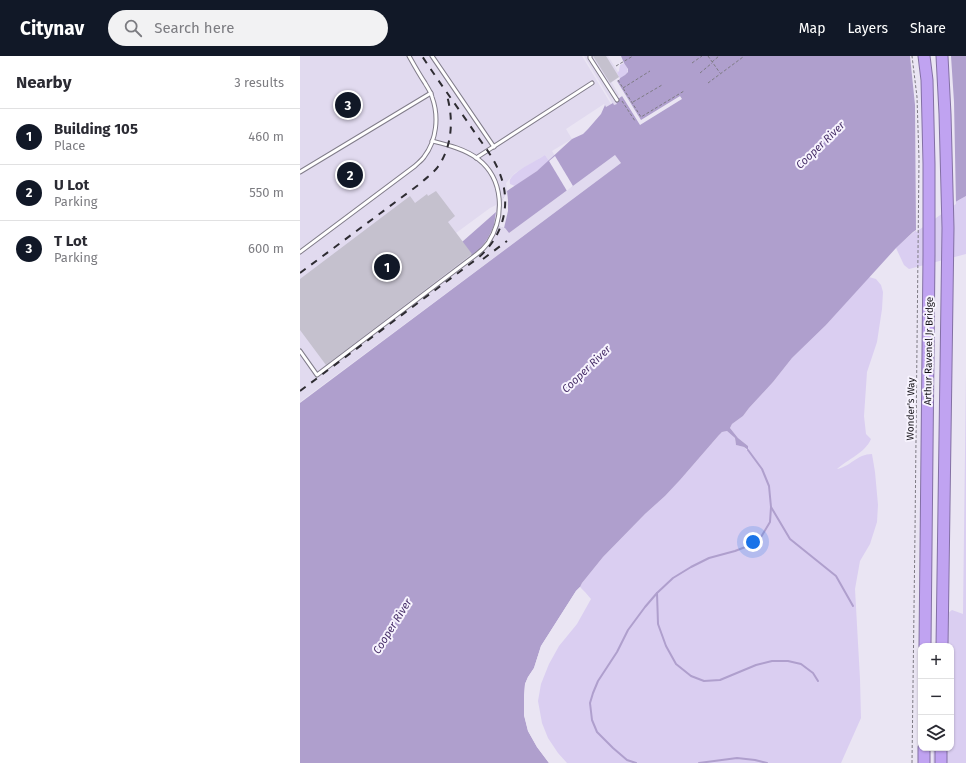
<!DOCTYPE html>
<meta charset="utf-8">
<style>
:root{--surface:#fff;--page:#f2f2f3;--text:#2b2b33;--muted:#7c7c81;--line:#e1e1e2;--accent:#111827}
body{margin:0;font-family:"Fira Sans",sans-serif;background:var(--page);color:var(--text)}
.controls{position:absolute;right:12px;bottom:12px;display:grid;overflow:hidden;border-radius:8px;box-shadow:0 1px 3px #0004}
.controls button{width:36px;height:36px;display:grid;place-items:center;padding:0;border:0;border-bottom:1px solid var(--line);background:var(--surface);color:var(--text);font:20px sans-serif}
.you{position:absolute;left:453px;top:486px;width:14px;height:14px;margin:-10px;border:3px solid #fff;border-radius:50%;background:#1a73e8;box-shadow:0 0 0 6px #1a73e833}
.badge{display:grid;place-items:center;width:26px;height:26px;border-radius:50%;background:var(--accent);color:#fff;font-size:13px;font-weight:700}
.pin{position:absolute;translate:-50% -50%;border:2px solid #fff;box-shadow:0 1px 4px #0006}
.list{margin:0;padding:0;list-style:none}
h2{display:flex;justify-content:space-between;align-items:center;height:52px;margin:0;padding:0 16px;font-size:17px}
h2 small{font-size:13px;font-weight:400;color:var(--muted)}
.list li{display:grid;grid-template-columns:26px 1fr auto;gap:12px;align-items:center;box-sizing:border-box;height:56px;padding:0 16px;border-top:1px solid var(--line)}
.list b{display:block;font-size:15px;white-space:nowrap}
.list p{margin:0;font-size:13px;white-space:nowrap;color:var(--muted)}
.list em{font-size:13px;font-style:normal;color:var(--muted)}
.icon{flex:none;width:22px;height:22px;fill:none;stroke:currentColor;stroke-width:2;stroke-linecap:round;stroke-linejoin:round}
.map{position:relative;flex:none;width:666px;height:707px;overflow:hidden}
header{display:flex;align-items:center;gap:24px;box-sizing:border-box;height:56px;padding:0 20px;background:var(--accent);color:#fff}
header strong{font-size:19px}
nav{display:flex;gap:22px;margin-inline-start:auto;font-size:14px}
.search{width:280px;height:36px;background:var(--page);display:flex;align-items:center;gap:10px;box-sizing:border-box;padding:0 14px;border-radius:22px;color:var(--muted);font-size:15px}
main{display:flex}
aside{flex:1;background:var(--surface)}
.map>svg:first-child{display:block}
.built{fill:#e1daef}
.green{fill:#dacef1}
.water{fill:#af9fcd}
.pier{fill:#eae5f3}
.lines{fill:none;stroke-linecap:round;stroke-linejoin:round}
.stream{stroke:#af9fcd;stroke-width:2}
.building{fill:#c5c1ce}
.lane-casing{stroke:#807c89;stroke-width:5}
.highway-casing{stroke:#8370a4;stroke-width:13}
.path{stroke:#7e7b84;stroke-width:1;stroke-dasharray:3 2;stroke-linecap:butt}
.lane{stroke:#fff;stroke-width:3}
.highway{stroke:#c0a3f1;stroke-width:11}
.rail{stroke:#2e2c32;stroke-width:2;stroke-dasharray:7 7;stroke-linecap:butt}
.labels{text-anchor:middle;stroke-width:4;stroke-linejoin:round;paint-order:stroke}
.street-label{font-size:10px;fill:#121015;stroke:#f7f3fe}
.water-label{font-size:11px;font-style:italic;fill:#472f69;stroke:#f7f3fe}
</style>
<header>
<strong>Citynav</strong>
<div class="search"><svg class="icon" aria-label="search" viewBox="0 0 24 24"><circle cx="10" cy="10" r="6"/><path d="M15 15l6 6"/></svg>Search here</div>
<nav><a>Map</a><a>Layers</a><a>Share</a></nav>
</header>
<main>
<aside>
<h2>Nearby<small>3 results</small></h2>
<ul class="list">
<li><span class="badge">1</span><div><b>Building 105</b><p>Place</p></div><em>460 m</em></li>
<li><span class="badge">2</span><div><b>U Lot</b><p>Parking</p></div><em>550 m</em></li>
<li><span class="badge">3</span><div><b>T Lot</b><p>Parking</p></div><em>600 m</em></li>
</ul>
</aside>
<div class="map">
<svg width="666" height="707" viewBox="0 0 666 707">
<rect width="100%" height="100%" fill="#eae5f3"/>
<g class="built">
<polygon points="0,0 282,0 311,48 306,51 304,48 266,73 272,83 252,95 255,100 249,105 245,99 215,117 206,127 207,135 196,156 196,149 190,152 156,177 172,199 191,177 194,169 205,172 209,177 315,99 321,107 0,346"/>
<polygon points="284,0 308,0 318,16 317,17 320,23 322,40 317,48 314,50"/>
</g>
<g class="green">
<path d="M324 7C330 15 329 17 320 23L317 17 319 15 320 9Z"/>
<path d="M245 99 249 105 237 115 215 130 210 128C210 126 209 124 211 122 215 115 237 104 245 99Z"/>
<path d="M666 140V198L609 213 604 209 596 192C616 173 641 153 666 140Z"/>
<path d="M569 221 576 223 581 229 583 236 582 253 577 286 567 316 564 360 566 378 571 383C565 397 548 403 537 413 550 411 557 398 572 398L575 416 578 449 577 466 570 488 560 505 555 533 560 623 561 662 541 707H267L258 697 248 682 242 667 238 645 241 628 249 608 259 590 277 568 291 543 285 536 280 531 282 527 303 501 345 458 365 440 380 424 419 379 422 376 427 375 435 382 436 389 444 391 447 394 448 390 438 382 430 372 432 368 443 360 449 352 473 326 492 302 526 269Z"/>
<polygon points="666,317 666,707 633,707 633,692 651,692 651,590 636,590 638,565 652,554 663,558"/>
</g>
<path class="water" d="M321 0H666V140L657 145 613 176 596 192 526 269 492 302 473 326 449 352 443 360 432 368 430 372 438 382 448 390V394L444 391 436 389 435 382 427 375 422 376 419 379 380 424 365 440 345 458 303 501 282 527 280 531 276 535 241 590 234 612 228 621 225 628 224 641V659L228 675 237 691 249 707H0V347L321 107 315 99 209 177 205 172 194 169C189 182 183 191 172 200L162 186 196 156 207 135 237 115 272 83 283 78 288 73 301 58 305 49 306 51 313 47 314 49 317 48 315 45 322 40 314 26 325 19 328 16V13L324 7Z"/>
<g class="pier">
<polygon points="610,0 651,0 654,46 656,148 616,176 615,49"/>
<polygon points="319,21 320,23 317,25 341,64 380,40 382,43 340,69 322,40 319,42 318,40 319,39 312,27 312,26"/>
<polygon points="255,100 273,130 267,135 249,105"/>
<polygon points="207,135 208,144 208,155 204,172 194,169 196,156"/>
<polygon points="280,531 281,533 278,536 243,590 236,613 230,622 227,628 226,642 226,659 230,674 239,690 251,707 249,707 237,691 228,675 224,659 224,641 225,628 228,621 234,612 241,590 276,535"/>
</g>
<g class="lines">
<g class="stream">
<polyline points="471,451 490,483 536,520 553,550"/>
<polyline points="357,537 358,568 366,590 376,608 391,620 404,625 420,624 456,609 472,605 488,605 501,608 513,617 518,625"/>
<polyline points="336,707 327,704 313,692 297,676 292,664 290,647 293,637 298,625 317,596 328,574 345,551 357,537 373,522 391,511 409,502 435,495 448,490 461,481 470,466 471,451 469,430 462,413 448,394"/>
<polyline points="399,707 437,702 455,704 467,707"/>
</g>
</g>
<g class="building">
<polygon points="293,0 306,0 319,21 310,27"/>
<polygon points="136,135 155,160 148,166 172,198 26,309 0,274 0,223 110,140 115,147 127,138 128,140"/>
</g>
<g class="lines">
<g class="lane-casing">
<g id="lane">
<polyline points="132,0 194,91"/>
<polyline points="290,0 290,2 317,44"/>
<polyline points="176,102 292,27"/>
<polyline points="0,116 131,37"/>
<path d="M0 196 115 110C118 107 122 104 124 101 137 84 139 60 132 41 131 36 127 31 125 27 119 18 114 9 109 0"/>
<path d="M0 295 17 319 177 198C181 195 185 191 188 187 205 161 204 123 178 103 165 93 148 89 132 85"/>
</g>
</g>
<g class="highway-casing">
<g id="highway">
<polyline points="624,0 627,24 629,108 629,199 625,590"/>
<polyline points="642,0 645,58 648,172 642,590"/>
<polyline points="624,707 624,692"/>
<polyline points="641,707 641,692"/>
</g>
</g>
<g class="path">
<polyline points="408,0 420,17"/>
<polyline points="412,6 419,0"/>
<polyline points="392,7 402,0"/>
<polyline points="316,10 333,0"/>
<polyline points="400,17 412,7"/>
<polyline points="318,24 341,61 384,35"/>
<polyline points="408,27 443,1"/>
<polyline points="323,32 350,15"/>
<polyline points="322,45 335,65"/>
<polyline points="333,46 362,29"/>
<polyline points="612,707 615,476 619,103 617,41 612,0"/>
</g>
<use href="#lane" class="lane"/>
<use href="#highway" class="highway"/>
<g class="rail">
<polyline points="183,203 207,185"/>
<path d="M0 217 121 127C126 122 132 118 137 112 152 92 154 64 147 40"/>
<path d="M0 335 178 202C205 179 213 144 197 111 190 96 178 82 169 68 153 45 137 23 122 0"/>
</g>
</g>
<g class="labels">
<g class="street-label">
<text transform="translate(628 295) rotate(-89)" y="4">Arthur Ravenel Jr Bridge</text>
<text transform="translate(610 353) rotate(-89)" y="4">Wonder's Way</text>
</g>
<g class="water-label">
<text transform="translate(520 89) rotate(-44)" y="4">Cooper River</text>
<text transform="translate(286 313) rotate(-44)" y="4">Cooper River</text>
<text transform="translate(92 570) rotate(-58)" y="4">Cooper River</text>
</g>
</g>
</svg>
<div class="controls">
<button>+</button>
<button>−</button>
<button><svg class="icon" aria-label="layers" viewBox="0 0 24 24"><path d="M12 4l9 5-9 5-9-5zM3 14l9 5 9-5"/></svg></button>
</div>
<div class="you"></div>
<div class="pin badge" style="left:87px;top:211px">1</div>
<div class="pin badge" style="left:50px;top:119px">2</div>
<div class="pin badge" style="left:48px;top:49px">3</div>
</div>
</main>
